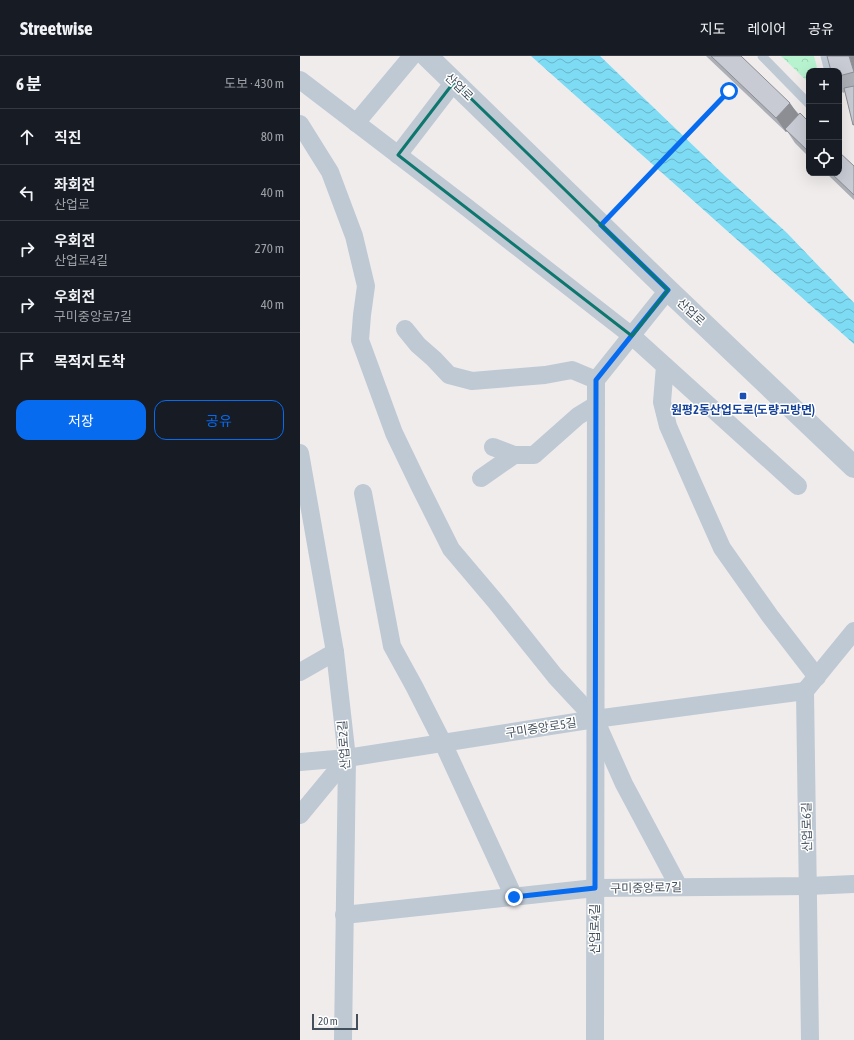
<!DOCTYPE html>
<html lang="ko">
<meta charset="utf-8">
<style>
:root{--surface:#171b24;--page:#242831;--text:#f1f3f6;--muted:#9ea1a6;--line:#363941;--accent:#076bef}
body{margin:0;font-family:"Asap Condensed","Noto Sans KR",sans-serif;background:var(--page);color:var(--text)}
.controls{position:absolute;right:12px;top:12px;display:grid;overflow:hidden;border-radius:8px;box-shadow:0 4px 16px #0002}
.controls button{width:36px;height:36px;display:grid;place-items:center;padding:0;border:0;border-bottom:1px solid var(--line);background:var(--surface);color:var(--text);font:20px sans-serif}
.scale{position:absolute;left:12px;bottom:10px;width:46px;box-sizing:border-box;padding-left:4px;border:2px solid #43505c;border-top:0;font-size:11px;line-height:14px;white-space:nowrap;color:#43505c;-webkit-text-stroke:3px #fff;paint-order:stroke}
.stop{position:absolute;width:12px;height:12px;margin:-9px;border:3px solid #076bef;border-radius:50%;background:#fff}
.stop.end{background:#076bef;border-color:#fff;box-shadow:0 1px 4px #0008}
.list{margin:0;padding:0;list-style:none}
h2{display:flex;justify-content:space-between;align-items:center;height:52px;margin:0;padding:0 16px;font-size:17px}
h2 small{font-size:13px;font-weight:400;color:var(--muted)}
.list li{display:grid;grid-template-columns:26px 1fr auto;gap:12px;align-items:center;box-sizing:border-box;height:56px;padding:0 16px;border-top:1px solid var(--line)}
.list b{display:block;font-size:15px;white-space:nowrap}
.list p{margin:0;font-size:13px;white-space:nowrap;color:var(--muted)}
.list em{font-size:13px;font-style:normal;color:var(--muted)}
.actions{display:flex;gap:8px;padding:12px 16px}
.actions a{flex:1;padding:9px 0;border:1px solid var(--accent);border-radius:12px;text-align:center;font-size:14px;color:var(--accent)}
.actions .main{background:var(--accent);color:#fff}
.icon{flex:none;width:22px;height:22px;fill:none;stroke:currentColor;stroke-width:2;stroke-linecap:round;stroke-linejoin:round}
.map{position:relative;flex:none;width:554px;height:984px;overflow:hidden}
header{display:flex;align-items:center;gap:24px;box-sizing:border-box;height:56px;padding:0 20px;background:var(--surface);border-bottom:1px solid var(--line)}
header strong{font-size:19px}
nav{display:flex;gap:22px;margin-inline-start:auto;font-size:14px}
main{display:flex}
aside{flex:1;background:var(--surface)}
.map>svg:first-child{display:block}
.park{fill:url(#park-crowns)}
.water{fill:url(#water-waves)}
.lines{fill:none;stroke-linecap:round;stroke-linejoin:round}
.path{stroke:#6bd4a1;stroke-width:2.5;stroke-dasharray:3 2;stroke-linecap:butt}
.service{stroke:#bec9d4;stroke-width:9}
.minor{stroke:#bec9d4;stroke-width:18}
.tertiary{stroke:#bec9d4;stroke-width:22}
.wall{fill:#acafb5}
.shaded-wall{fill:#8c8e94}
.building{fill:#c8cbd3;stroke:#8c8e94}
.route{stroke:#076bef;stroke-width:5}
.marked{fill:none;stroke:#0f766e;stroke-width:3;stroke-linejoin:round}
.transit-dot{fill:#1a4fb4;stroke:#fff;stroke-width:1.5}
.labels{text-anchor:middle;stroke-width:3;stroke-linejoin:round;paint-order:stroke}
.street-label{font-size:12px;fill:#43505c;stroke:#fff}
.transit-label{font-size:12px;font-weight:bold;fill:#164399;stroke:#fff}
</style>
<header>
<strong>Streetwise</strong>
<nav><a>지도</a><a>레이어</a><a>공유</a></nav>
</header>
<main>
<aside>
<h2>6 분<small>도보 · 430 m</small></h2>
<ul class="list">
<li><svg class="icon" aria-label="ahead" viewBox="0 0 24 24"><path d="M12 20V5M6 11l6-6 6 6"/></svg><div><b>직진</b></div><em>80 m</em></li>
<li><svg class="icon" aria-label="left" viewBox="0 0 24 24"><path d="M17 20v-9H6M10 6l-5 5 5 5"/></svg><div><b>좌회전</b><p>산업로</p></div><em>40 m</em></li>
<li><svg class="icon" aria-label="right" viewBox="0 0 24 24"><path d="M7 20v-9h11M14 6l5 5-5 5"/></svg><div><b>우회전</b><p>산업로4길</p></div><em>270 m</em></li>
<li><svg class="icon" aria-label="right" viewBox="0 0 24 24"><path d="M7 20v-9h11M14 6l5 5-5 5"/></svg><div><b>우회전</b><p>구미중앙로7길</p></div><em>40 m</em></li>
<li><svg class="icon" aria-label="arrive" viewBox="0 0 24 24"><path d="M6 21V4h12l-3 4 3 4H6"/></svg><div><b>목적지 도착</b></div></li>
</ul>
<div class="actions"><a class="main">저장</a><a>공유</a></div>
</aside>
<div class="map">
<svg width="554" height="984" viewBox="0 0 554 984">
<defs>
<pattern id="park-crowns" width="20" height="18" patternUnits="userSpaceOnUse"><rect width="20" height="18" fill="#b6f3ce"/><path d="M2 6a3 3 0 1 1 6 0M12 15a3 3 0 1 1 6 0" fill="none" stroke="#9ed2b3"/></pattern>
<pattern id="water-waves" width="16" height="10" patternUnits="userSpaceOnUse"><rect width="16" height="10" fill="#7edbf4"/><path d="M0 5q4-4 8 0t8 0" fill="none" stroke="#69b4c9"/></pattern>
</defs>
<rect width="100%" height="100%" fill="#f0ecec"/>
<polygon class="park" points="481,0 514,0 518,15 509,15 509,27"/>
<polygon class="water" points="231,0 300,0 425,120 487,177 554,247 554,288"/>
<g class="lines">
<polyline class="path" points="313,156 429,35"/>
<g class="service">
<polyline points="462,0 509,48"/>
<polyline points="525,0 529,15"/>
</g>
<g class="minor">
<polyline points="0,24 165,150 332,280 498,430"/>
<polyline points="56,67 112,0"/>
<polyline points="0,68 30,116 54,180 66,230 62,259 60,284 94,377 120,431 151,493 195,545 255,620 295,663 324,728 379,831"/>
<polyline points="98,99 154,26"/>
<polyline points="105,273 118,289 134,303 149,319 172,325 245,319 272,314 296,324"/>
<polyline points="365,310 362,346 368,370 393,427 422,492 470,560 517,621"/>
<polyline points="193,391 214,399 234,399 278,360 296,349"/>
<polyline points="0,397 35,596 47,702 43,984"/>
<polyline points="181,422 214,399"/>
<polyline points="63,437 92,590 114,630 143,687 214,841"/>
<polyline points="0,616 35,596"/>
<polyline points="0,706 47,702 295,663 505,635"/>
<polyline points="0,759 47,702"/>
<polyline points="44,859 295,832 508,830 554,828"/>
<polyline points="295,984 296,324 368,234"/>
<polyline points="510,984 505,635 554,575"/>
</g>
<polyline class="tertiary" points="127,0 368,234 554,411"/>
</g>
<g class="wall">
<polygon points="406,0 441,0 499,58 509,66 509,101 495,87 487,75 486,76"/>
<polygon points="554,0 554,70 553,69 545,36 543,37 539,31 539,15"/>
<polygon points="554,110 554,144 526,117 539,117"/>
</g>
<g class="shaded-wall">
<polygon points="549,0 554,0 554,17 554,16"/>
<polygon points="490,47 500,61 485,73 487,75 486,76 476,62"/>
</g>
<g class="building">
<polygon points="411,0 441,0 490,47 476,62"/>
<polygon points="527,0 549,0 554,16 539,20 539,15 531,15"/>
<polygon points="554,30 554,68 553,69 544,32"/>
<polygon points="500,57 509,66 509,96 485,73"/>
<polygon points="539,96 554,110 554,139 531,117 539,117"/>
</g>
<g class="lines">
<polyline class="route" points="214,841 295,832 296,324 368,234 301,169 429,35"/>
</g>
<path class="marked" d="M154 26 368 234 332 280 98 99Z"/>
<rect class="transit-dot" x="439" y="336" width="8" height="8" rx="2"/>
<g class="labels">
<g class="street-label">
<text transform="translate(159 31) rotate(44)" y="4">산업로</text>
<text transform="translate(391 256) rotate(43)" y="4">산업로</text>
<text transform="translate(241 672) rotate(-9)" y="4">구미중앙로5길</text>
<text transform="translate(44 689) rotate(-94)" y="4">산업로2길</text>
<text transform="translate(507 771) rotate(-91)" y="4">산업로6길</text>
<text transform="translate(346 832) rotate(-1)" y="4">구미중앙로7길</text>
<text transform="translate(295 873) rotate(-90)" y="4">산업로4길</text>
</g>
<g class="transit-label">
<text x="443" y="358">원평2동산업도로(도량교방면)</text>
</g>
</g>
</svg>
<div class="controls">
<button>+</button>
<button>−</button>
<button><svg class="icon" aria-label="locate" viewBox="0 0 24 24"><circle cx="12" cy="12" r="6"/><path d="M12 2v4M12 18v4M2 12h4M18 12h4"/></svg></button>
</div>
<div class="scale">20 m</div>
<div class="stop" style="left:429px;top:35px"></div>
<div class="stop end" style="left:214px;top:841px"></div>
</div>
</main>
